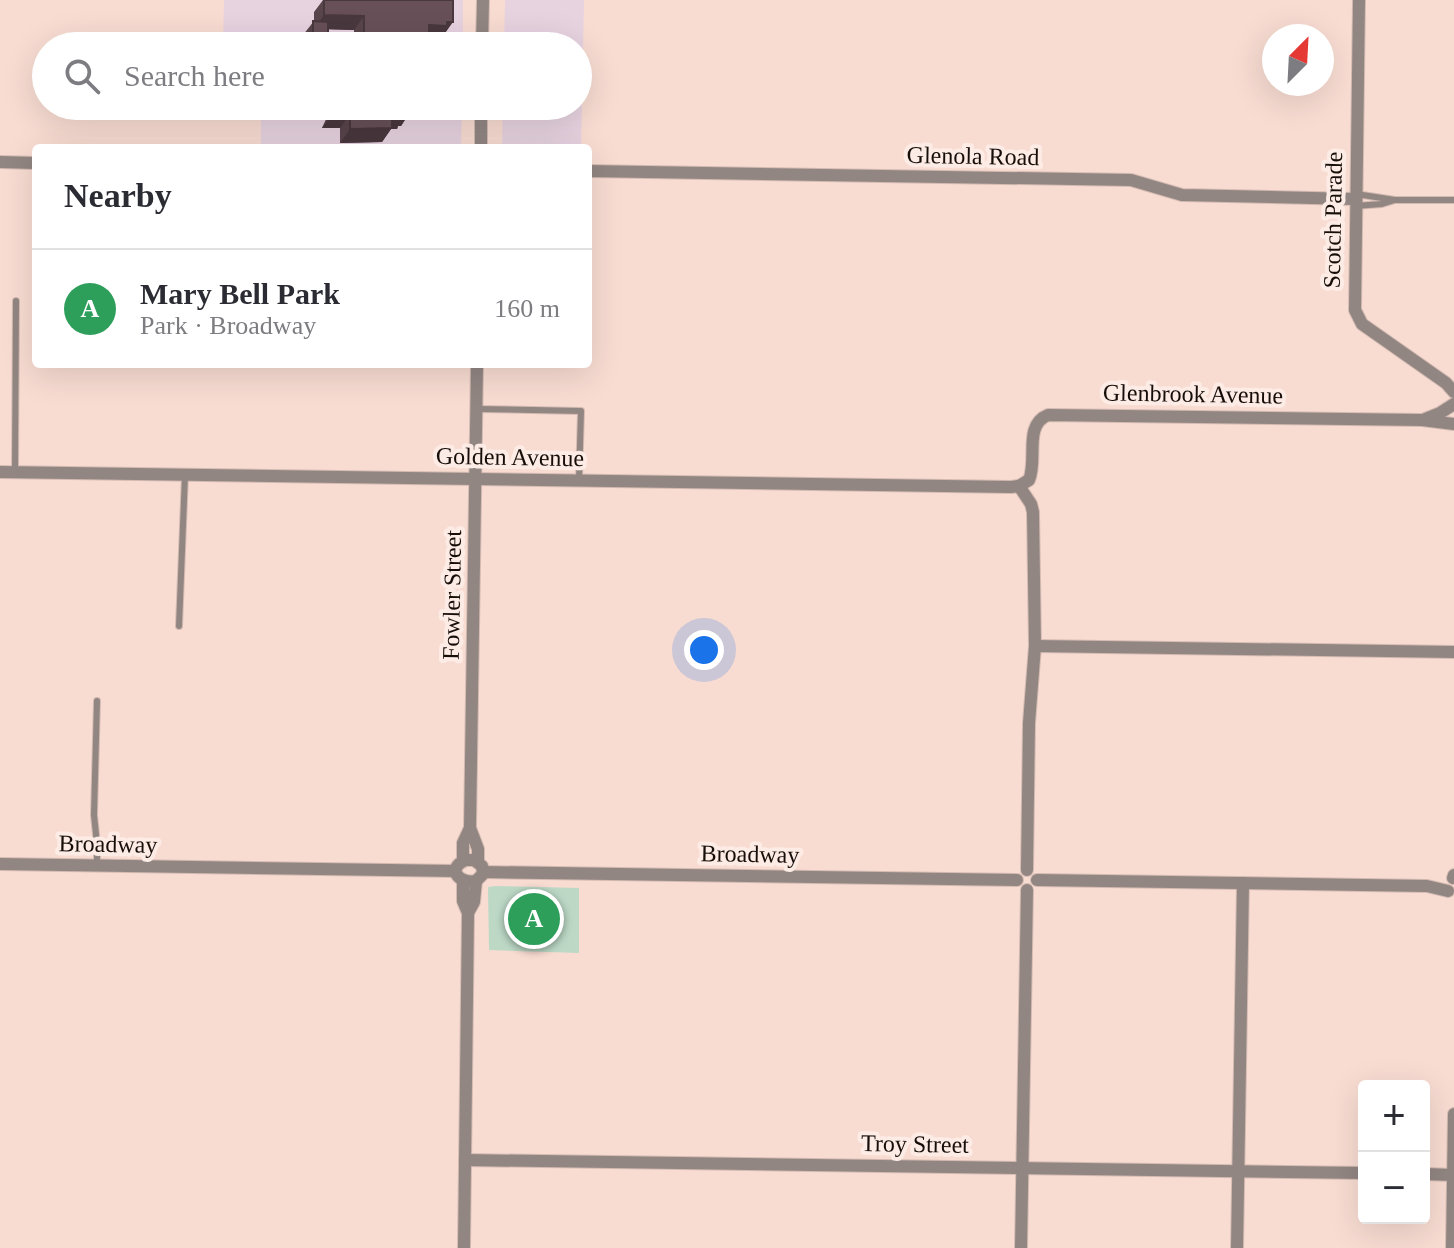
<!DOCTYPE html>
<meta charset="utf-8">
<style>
:root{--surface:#fff;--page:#f2f2f3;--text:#2b2b33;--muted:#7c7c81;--line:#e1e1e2;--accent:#0f766e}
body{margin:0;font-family:Georgia,serif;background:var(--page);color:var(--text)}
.controls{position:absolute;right:24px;bottom:24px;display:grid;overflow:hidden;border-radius:8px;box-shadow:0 8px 32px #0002}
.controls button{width:72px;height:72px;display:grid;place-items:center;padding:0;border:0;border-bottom:2px solid var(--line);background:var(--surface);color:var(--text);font:40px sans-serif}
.compass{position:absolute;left:1262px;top:24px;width:72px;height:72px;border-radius:50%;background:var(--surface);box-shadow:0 8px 32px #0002;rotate:24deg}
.you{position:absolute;left:704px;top:650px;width:28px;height:28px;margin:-20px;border:6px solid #fff;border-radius:50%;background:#1a73e8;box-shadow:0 0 0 12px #1a73e833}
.badge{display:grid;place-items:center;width:52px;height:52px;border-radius:50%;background:var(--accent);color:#fff;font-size:26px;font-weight:700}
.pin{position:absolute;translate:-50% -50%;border:4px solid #fff;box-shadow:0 2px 8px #0006}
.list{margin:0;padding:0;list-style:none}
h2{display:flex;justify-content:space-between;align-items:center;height:104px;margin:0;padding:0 32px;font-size:34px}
h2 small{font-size:26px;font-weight:400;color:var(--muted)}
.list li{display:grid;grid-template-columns:52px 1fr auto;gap:24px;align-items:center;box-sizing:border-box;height:120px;padding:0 32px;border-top:2px solid var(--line)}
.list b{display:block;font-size:30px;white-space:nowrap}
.list p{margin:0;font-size:26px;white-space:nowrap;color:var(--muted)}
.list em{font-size:26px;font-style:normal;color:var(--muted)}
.icon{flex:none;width:44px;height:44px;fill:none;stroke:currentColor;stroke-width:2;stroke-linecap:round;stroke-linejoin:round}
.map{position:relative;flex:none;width:1454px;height:1248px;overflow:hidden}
.search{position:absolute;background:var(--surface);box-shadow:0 8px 32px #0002;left:32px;top:32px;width:560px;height:88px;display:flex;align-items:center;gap:20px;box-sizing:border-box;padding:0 28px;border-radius:44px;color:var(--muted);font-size:30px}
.panel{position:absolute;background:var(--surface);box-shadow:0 8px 32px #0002;left:32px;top:144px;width:560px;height:224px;border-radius:8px}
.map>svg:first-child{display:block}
.education{fill:#e7d2e0}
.green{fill:#bdd9c6}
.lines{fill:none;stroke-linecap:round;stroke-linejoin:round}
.service-casing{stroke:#d4bbb2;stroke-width:8}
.minor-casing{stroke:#d4bbb2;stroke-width:14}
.service{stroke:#928683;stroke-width:6}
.minor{stroke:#928683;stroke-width:12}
.wall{fill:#59454c}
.shaded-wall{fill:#49383e}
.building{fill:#685058;stroke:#49383e;stroke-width:2}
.labels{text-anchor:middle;stroke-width:8;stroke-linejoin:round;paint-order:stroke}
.street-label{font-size:24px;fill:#170e0a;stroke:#fdece6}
</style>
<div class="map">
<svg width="1454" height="1248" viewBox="0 0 1454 1248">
<rect width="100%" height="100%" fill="#f8dcd2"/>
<g class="education">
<polygon points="224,0 463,0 463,46 223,46"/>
<polygon points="505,0 584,0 581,148 502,148 503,106 578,106 578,46 504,46"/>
<polygon points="261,106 462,106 461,147 261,148"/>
</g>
<polygon class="green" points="496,886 579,888 579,953 489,950 488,887"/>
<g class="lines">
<g class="service-casing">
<g id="service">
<polyline points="1356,194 1395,200 1454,200"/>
<polyline points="1355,206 1382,204 1395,200"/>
<polyline points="478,409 581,411 579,480"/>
<polyline points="15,472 16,301"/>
<polyline points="179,626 185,475"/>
<polyline points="97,866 97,844 94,815 97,701"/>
</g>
</g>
<g class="minor-casing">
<g id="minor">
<polyline points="1359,0 1355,310 1362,324 1446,383 1454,392"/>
<polyline points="482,46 483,0"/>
<polyline points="481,148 481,106"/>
<polyline points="0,162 36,163"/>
<polyline points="588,171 1131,180 1182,195 1355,199"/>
<polyline points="477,364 470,828 478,849 478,862"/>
<polyline points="1425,419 1440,413 1454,404"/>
<path d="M0 472 1011 487 1019 486 1029 480C1038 460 1023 425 1048 415L1422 420 1454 424"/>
<polyline points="1019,486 1031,504 1033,512 1035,646 1029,723 1027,870"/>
<polyline points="1035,646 1454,652"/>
<polyline points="463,860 463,843 470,828"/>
<path d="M466 860H474L482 866 483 874 476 881C458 884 446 868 466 860Z"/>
<polyline points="0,864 455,871"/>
<polyline points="483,872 1017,880"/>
<polyline points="1453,878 1454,875"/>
<polyline points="1037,880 1427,886 1448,891"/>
<polyline points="463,881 463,901 468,913 464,1248"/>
<polyline points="468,913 474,902 476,881"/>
<polyline points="465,1160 1364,1173"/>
<polyline points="1424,1174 1453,1175"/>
<polyline points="1021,1248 1027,890"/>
<polyline points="1237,1248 1243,883"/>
<polyline points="1452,1248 1454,1114"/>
</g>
</g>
<use href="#service" class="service"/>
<use href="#minor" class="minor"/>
</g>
<g class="wall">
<polygon points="323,0 453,0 443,36 440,36 437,40 427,39 424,43 424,46 328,46 334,36 354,36 354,30 328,29 328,44 326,46 303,46 303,35 314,21 314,12"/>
<polygon points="332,106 410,106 410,112 401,126 398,126 397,129 391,129 382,142 340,143 340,128 322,128"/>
</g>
<g class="shaded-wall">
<polygon points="324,15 364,16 354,30 314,29"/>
<polygon points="447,22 453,22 443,36 440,36 437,40 427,39 422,46 420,39 429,25"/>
<polygon points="313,43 328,44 326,46 311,46"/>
<polygon points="410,112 401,126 398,126 397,129 391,129 382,142 340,143 350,129 392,115"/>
<polygon points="332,114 350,114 340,128 322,128"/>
</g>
<g class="building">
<polygon points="324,0 453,0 453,22 447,22 447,26 429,25 429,36 424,36 424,46 335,46 334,36 364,36 364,16 324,15"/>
<polygon points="313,21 328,22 328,44 313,43"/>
<polygon points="335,106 410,106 410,112 406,113 406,115 392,115 392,128 350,129 350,114 332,114"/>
</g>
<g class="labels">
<g class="street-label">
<text transform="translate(973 156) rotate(1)" y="8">Glenola Road</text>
<text transform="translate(1333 220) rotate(-89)" y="8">Scotch Parade</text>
<text transform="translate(1193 394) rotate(1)" y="8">Glenbrook Avenue</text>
<text transform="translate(510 457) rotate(1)" y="8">Golden Avenue</text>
<text transform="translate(452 595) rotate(-89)" y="8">Fowler Street</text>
<text transform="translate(108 844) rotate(1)" y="8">Broadway</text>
<text transform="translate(750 854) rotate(1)" y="8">Broadway</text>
<text transform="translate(915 1144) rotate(1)" y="8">Troy Street</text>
</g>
</g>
</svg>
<div class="controls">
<button>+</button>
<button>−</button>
</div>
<svg class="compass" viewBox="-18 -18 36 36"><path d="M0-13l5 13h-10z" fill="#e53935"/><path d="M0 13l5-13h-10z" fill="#7c7c81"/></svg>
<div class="you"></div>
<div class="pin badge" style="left:534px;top:919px;background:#2e9e5b">A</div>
<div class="search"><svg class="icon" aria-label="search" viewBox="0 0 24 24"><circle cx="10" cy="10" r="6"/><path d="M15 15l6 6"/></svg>Search here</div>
<section class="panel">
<h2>Nearby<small></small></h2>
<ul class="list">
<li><span class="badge" style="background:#2e9e5b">A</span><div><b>Mary Bell Park</b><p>Park · Broadway</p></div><em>160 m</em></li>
</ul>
</section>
</div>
